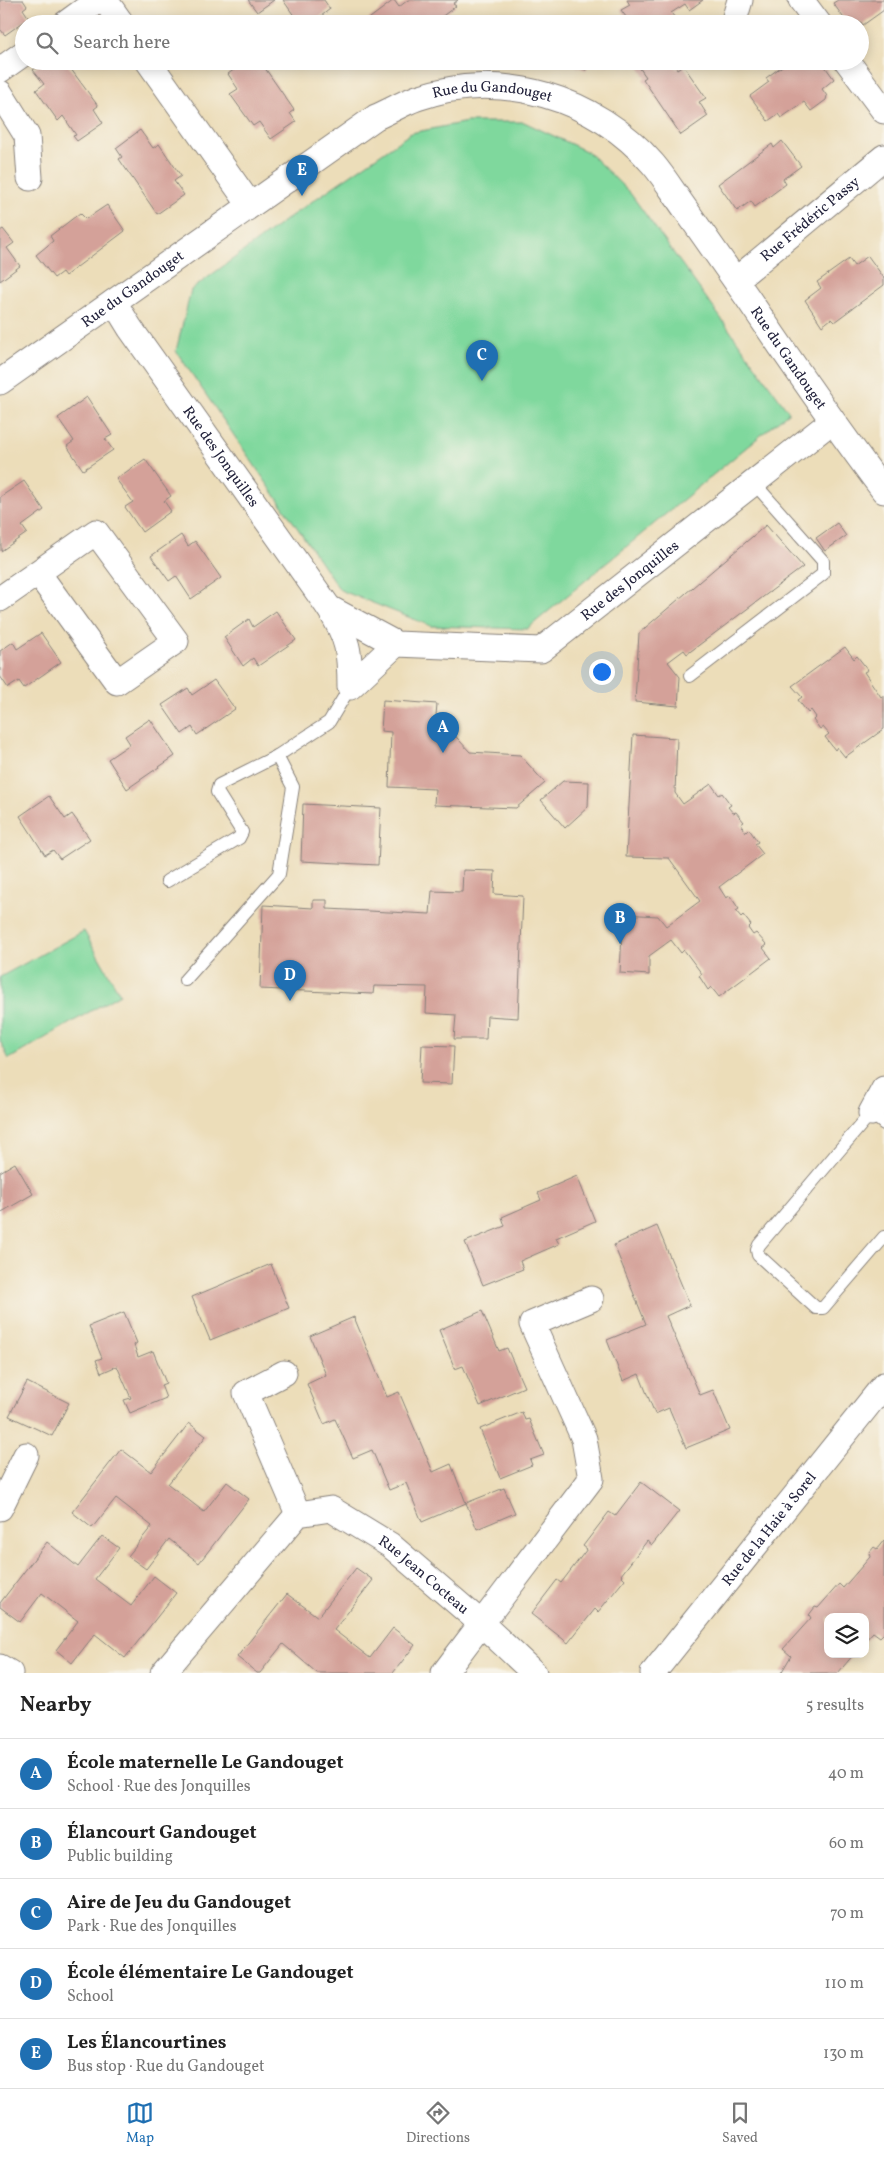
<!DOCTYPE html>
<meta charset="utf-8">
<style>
:root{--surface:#fff;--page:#f2f2f2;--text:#222;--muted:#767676;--line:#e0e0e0;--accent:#1f6fb2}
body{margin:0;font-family:Vollkorn,serif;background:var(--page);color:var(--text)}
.controls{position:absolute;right:15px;bottom:15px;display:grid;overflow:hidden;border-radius:10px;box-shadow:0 2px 12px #0003}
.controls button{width:45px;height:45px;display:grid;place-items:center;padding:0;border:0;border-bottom:1px solid var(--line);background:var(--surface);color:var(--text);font:25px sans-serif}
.you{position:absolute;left:601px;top:671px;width:18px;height:18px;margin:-12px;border:4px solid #fff;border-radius:50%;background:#1a73e8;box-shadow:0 0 0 8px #1a73e833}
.badge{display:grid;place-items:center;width:32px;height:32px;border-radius:50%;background:var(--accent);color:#fff;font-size:16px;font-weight:700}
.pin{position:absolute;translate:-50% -41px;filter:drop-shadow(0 1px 2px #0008)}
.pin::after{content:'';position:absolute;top:26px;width:18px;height:15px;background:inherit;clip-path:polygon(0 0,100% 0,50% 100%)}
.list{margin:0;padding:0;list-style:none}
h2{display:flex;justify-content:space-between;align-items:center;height:65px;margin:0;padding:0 20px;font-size:21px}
h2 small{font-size:16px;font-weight:400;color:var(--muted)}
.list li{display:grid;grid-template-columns:32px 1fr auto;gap:15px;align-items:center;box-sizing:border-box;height:70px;padding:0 20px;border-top:1px solid var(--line)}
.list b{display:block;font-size:19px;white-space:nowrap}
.list p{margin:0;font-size:16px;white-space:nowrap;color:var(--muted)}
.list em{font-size:16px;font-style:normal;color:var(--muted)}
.icon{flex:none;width:28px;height:28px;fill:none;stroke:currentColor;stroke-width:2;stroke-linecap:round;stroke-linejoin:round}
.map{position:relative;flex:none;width:884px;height:1673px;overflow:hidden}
.search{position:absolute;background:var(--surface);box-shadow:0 2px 12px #0003;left:15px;right:15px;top:15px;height:55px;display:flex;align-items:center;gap:12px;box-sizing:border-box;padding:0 18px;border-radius:28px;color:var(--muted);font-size:19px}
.sheet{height:415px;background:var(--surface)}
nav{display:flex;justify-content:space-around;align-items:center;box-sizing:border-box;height:70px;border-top:1px solid var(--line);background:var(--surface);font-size:14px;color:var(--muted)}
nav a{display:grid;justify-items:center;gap:2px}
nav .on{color:var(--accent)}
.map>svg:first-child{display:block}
.green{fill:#7fd89d;stroke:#507d6c}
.building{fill:#d4a199}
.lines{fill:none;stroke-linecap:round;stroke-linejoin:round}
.service-casing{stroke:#87807a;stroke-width:14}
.minor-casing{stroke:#87807a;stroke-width:27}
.service{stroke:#fff;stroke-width:12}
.minor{stroke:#fff;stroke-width:25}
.labels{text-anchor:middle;stroke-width:5;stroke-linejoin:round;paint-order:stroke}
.street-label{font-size:15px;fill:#22223b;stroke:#f7f3e8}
</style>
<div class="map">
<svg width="884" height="1673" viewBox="0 0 884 1673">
<rect width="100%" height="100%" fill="#f7f3e8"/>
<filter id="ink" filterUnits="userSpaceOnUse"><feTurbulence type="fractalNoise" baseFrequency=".02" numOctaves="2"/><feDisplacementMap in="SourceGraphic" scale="10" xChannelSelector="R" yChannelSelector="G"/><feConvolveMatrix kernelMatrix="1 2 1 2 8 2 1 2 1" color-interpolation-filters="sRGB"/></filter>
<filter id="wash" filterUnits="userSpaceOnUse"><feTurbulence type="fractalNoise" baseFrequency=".0096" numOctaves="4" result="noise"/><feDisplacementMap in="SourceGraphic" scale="20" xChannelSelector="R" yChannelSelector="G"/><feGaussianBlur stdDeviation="1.12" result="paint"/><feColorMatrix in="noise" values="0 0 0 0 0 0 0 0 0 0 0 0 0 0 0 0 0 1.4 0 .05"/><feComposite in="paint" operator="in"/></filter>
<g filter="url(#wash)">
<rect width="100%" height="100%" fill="#ecddb9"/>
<g class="green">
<polygon points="467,122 524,122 588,152 630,193 789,412 527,629 431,626 340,590 176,351 191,290 291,216 411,133"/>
<polygon points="84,931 120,994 9,1059 0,1041 0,977"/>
</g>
<g id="blocks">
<g class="building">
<polygon points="0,0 23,0 27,6 23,9 29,18 5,35 0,29"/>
<polygon points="248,0 274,0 257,12"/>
<polygon points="283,0 324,0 330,9 311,24 304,24 300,17 297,20"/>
<polygon points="394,0 399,7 408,0 458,0 453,4 456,6 432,24 362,24"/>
<polygon points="627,0 703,0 689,10 685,4 671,13 676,19 668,24 631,24 621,10 630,5"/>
<polygon points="838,0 884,0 884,10 863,25 861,22 848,24 833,3"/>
<polygon points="44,61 65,61 98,106 94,109 103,123 77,141 73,136 76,135 63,116 58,121 36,90 44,84 33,70"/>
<polygon points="246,61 260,61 294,110 290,113 296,122 271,139 259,122 253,126 230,94 238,89 228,74"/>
<polygon points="363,61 376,61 368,67"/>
<polygon points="572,61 590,61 586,70 571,64"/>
<polygon points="647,61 672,61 677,69 683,65 706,98 699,102 708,116 681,135 643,79 646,77 639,67"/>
<polygon points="789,61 821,61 834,79 822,89 827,96 826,100 811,111 804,102 781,118 778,114 768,121 750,96 769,82 766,78"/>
<polygon points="140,130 153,148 159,144 181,176 174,181 184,195 157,214 119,159 122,157 116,148"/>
<polygon points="782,141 801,166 783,179 786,184 755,207 751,201 737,211 718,184 772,144 774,148"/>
<polygon points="107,205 125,231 65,276 62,272 54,278 36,255 53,241 50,236 80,213 86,219"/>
<polygon points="3,229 14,243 7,248 20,266 0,281 0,231"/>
<polygon points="868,256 884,278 884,285 834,322 831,319 822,326 805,300 821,288 817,282 849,259 854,266"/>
<polygon points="87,397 112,435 105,439 113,450 83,470 67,446 74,441 58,418"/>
<polygon points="145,459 171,496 164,501 171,511 142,532 125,507 133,502 116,479"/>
<polygon points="24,481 44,510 22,526 27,533 1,551 0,497"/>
<polygon points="837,523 846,536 825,551 816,538"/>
<polygon points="766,525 803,567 687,654 684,650 668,662 680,677 678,706 635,702 639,633"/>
<polygon points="181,535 188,546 195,541 221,578 191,599 176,576 169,581 151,556"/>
<polygon points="276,611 296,640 258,666 253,658 243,666 224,637 249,619 253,627"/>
<polygon points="41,633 61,662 24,688 19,681 8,688 0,676 0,651 13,642 17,649"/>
<polygon points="845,647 854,659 857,656 868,670 864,672 881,697 884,695 884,729 845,757 837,747 835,750 825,737 829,734 823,727 820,729 813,720 816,717 811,710 808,713 798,700 802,697 792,686"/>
<polygon points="214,680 235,709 197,735 192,727 182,734 162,705 188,688 192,695"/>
<polygon points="383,700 437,704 436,715 470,752 520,755 545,783 516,808 434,805 435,789 389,787 391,732 381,731"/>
<polygon points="150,719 175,756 127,789 108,759 130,744 125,736"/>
<polygon points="633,735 677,738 675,793 683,804 711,784 719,795 722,793 731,805 728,807 733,813 736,812 744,822 741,824 746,832 749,829 758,842 755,844 763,854 719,887 726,898 730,896 739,909 736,911 741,917 743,915 751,925 748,928 753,935 756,933 767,945 763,948 771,958 719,997 711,987 708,990 699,976 702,974 684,950 681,953 671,940 649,956 649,975 620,973 623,914 658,916 666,926 700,901 669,858 626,857"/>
<polygon points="563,781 589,782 588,807 565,828 541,800"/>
<polygon points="49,796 65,819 72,814 90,839 60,859 53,850 45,855 20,816"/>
<polygon points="303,804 381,808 378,865 301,861"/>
<polygon points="463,870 495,871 494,894 523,896 518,1018 487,1016 486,1039 454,1039 456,1015 426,1013 427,987 374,986 373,994 260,989 263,905 313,908 313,900 327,900 327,909 430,914 432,891 462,892"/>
<polygon points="422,1045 454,1046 452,1084 420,1083"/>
<polygon points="15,1163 33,1194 0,1213 0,1172"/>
<polygon points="577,1176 595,1221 556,1238 559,1244 520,1261 523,1269 483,1285 465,1242 505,1226 502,1217 541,1200 538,1193"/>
<polygon points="657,1226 690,1305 666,1316 700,1395 713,1390 730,1430 686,1448 669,1408 655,1414 639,1374 623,1381 607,1340 646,1324 614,1245"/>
<polygon points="271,1264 289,1308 210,1340 192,1297"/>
<polygon points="482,1311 499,1351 507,1348 524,1387 480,1406 463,1366 455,1369 439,1330"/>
<polygon points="124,1312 137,1343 134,1345 138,1357 153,1351 166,1383 161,1385 166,1398 130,1413 124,1400 131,1398 117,1366 101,1373 96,1360 102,1358 89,1326"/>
<polygon points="354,1317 387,1397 399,1392 433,1472 451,1464 466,1503 422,1522 406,1483 389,1490 372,1450 353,1458 335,1419 324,1424 307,1384 326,1375 310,1336"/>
<polygon points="27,1382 69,1403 52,1436 9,1416"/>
<polygon points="522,1412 525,1420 529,1419 544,1455 530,1460 532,1465 500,1478 480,1429"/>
<polygon points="189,1423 206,1436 168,1484 204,1512 227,1482 249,1499 199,1563 169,1539 146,1569 128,1556 152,1526 116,1498 92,1528 72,1512 121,1449 151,1472"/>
<polygon points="641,1482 679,1511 652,1545 647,1541 621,1575 625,1579 598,1612 595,1609 568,1643 531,1614 557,1580 561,1583 587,1549 583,1546 609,1512 615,1516"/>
<polygon points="504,1488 515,1513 477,1529 466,1503"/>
<polygon points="102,1536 119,1548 95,1579 131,1606 154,1576 176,1593 125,1658 95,1634 72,1663 56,1650 78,1621 42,1593 20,1622 0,1607 0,1603 47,1542 78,1567"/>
<polygon points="884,1540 884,1633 880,1637 873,1632 865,1641 865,1617 828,1617 828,1654 854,1654 838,1673 781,1673 791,1656 783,1649 811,1618 809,1615 815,1607 818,1608 839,1584 843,1588 870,1557 869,1553 874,1547 877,1549"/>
<polygon points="356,1568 373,1580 334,1630 370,1658 393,1628 415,1645 393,1673 317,1673 283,1644 260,1673 257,1673 237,1657 287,1594 318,1617"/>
</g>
</g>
</g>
<g filter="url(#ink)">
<use href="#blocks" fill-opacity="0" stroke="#87807a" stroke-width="1"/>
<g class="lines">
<g class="service-casing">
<g id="service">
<polyline points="690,676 823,574 823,561 754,483"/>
<polyline points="167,881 239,838 242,832 217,792 219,785 277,756 329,722 350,687"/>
<polyline points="185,980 279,874 293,787 277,756"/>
<polyline points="884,1124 871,1113 759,1245 757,1250 758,1255 816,1308 823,1308 884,1237"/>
</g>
</g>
<g class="minor-casing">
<g id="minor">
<polyline points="105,0 122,24"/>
<polyline points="801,0 819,24"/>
<polyline points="65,24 98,0"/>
<polyline points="733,24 740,0"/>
<polyline points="148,61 250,205"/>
<polyline points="847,61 884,111"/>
<polyline points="0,70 24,53"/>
<polyline points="0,93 27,136 30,178"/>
<path id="s1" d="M736 280 884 157"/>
<path id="s2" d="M114 302 130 328 329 608 396 644 541 650 832 421"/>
<path id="s3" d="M0 382 376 117C390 111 403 103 417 98 501 68 596 98 653 164 665 178 675 195 686 210 706 239 727 268 747 297 791 362 836 427 884 491"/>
<polyline points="0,599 96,532 176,641 117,682 38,573"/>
<path d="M329 608C348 638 350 652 350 687L396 644"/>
<polyline points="871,1113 884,1089"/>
<polyline points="284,1373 246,1393 298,1514"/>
<polyline points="0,1508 26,1455"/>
<polyline points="0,1667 10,1673"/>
<path id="s4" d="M163 1673 298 1514 331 1509 390 1545 482 1624 534 1673"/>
<polyline points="444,1673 591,1479 584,1439 532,1324 591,1299"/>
<path id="s5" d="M653 1673 884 1385"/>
</g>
</g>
<use href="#service" class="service"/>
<use href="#minor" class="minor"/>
</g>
</g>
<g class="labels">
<g class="street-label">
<text dy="5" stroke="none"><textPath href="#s3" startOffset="582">Rue du Gandouget</textPath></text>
<text dy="5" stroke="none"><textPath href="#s1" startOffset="96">Rue Frédéric Passy</textPath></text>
<text dy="5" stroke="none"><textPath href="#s3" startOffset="162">Rue du Gandouget</textPath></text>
<text dy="5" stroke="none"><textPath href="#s3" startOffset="1002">Rue du Gandouget</textPath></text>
<text dy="5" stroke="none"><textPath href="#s2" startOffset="188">Rue des Jonquilles</textPath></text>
<text dy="5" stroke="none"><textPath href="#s2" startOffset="708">Rue des Jonquilles</textPath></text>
<text dy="5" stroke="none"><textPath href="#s5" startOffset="185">Rue de la Haie à Sorel</textPath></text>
<text dy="5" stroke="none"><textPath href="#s4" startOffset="356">Rue Jean Cocteau</textPath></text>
</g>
</g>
</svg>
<div class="controls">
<button><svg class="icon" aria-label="layers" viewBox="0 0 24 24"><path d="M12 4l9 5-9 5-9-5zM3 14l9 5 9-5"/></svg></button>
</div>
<div class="you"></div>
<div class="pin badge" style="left:443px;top:753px">A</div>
<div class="pin badge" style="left:620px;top:944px">B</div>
<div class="pin badge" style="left:482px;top:381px">C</div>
<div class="pin badge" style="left:290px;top:1001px">D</div>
<div class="pin badge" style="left:302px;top:196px">E</div>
<div class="search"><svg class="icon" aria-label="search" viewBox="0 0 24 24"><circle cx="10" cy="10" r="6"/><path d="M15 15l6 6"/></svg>Search here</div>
</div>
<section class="sheet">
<h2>Nearby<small>5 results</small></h2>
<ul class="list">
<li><span class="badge">A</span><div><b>École maternelle Le Gandouget</b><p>School · Rue des Jonquilles</p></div><em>40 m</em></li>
<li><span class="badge">B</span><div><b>Élancourt Gandouget</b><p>Public building</p></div><em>60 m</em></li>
<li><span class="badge">C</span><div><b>Aire de Jeu du Gandouget</b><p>Park · Rue des Jonquilles</p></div><em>70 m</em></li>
<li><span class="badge">D</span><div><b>École élémentaire Le Gandouget</b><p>School</p></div><em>110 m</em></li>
<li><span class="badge">E</span><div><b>Les Élancourtines</b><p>Bus stop · Rue du Gandouget</p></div><em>130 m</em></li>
</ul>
</section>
<nav>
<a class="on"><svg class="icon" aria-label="map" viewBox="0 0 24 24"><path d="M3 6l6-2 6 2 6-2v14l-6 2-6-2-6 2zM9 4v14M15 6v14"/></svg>Map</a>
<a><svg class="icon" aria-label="directions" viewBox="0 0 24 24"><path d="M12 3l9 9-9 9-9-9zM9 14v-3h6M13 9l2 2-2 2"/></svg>Directions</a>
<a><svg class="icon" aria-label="saved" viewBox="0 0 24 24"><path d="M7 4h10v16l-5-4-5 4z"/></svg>Saved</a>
</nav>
